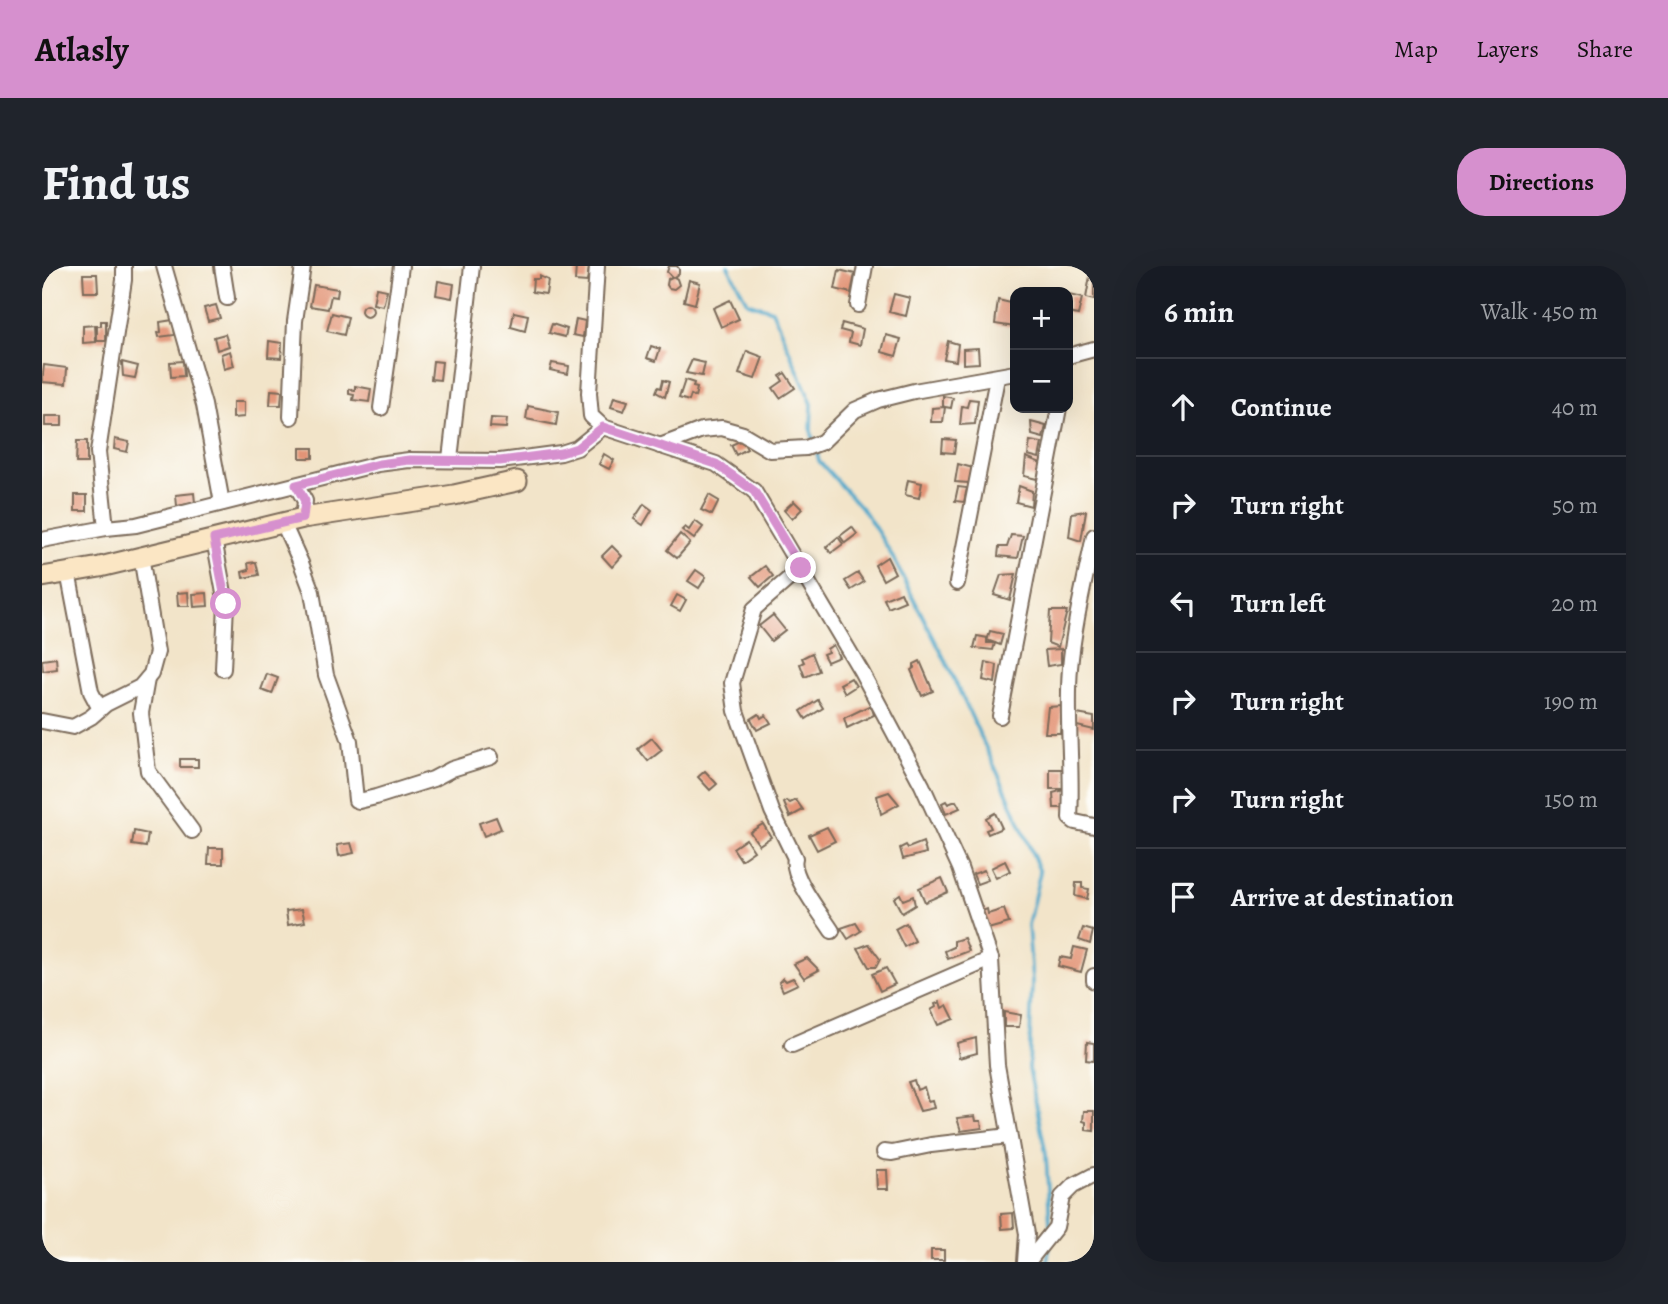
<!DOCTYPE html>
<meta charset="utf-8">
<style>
:root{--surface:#171b24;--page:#20242c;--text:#f1f3f6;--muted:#9ea1a6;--line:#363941;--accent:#d690ce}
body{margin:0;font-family:Alegreya,serif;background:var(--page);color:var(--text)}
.controls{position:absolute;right:21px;top:21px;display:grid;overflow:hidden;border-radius:14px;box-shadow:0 7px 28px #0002}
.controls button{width:63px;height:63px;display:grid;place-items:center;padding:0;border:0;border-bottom:2px solid var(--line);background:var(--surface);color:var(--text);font:35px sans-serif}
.stop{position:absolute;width:21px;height:21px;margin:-16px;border:5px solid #d690ce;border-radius:50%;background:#fff}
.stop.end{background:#d690ce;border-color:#fff;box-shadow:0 2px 7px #0008}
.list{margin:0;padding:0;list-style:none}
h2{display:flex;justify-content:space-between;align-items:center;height:91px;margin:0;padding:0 28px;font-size:30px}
h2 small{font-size:23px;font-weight:400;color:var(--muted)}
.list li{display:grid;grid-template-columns:46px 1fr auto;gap:21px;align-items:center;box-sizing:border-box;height:98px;padding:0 28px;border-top:2px solid var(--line)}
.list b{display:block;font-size:26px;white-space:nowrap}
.list em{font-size:23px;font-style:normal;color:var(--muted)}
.icon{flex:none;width:38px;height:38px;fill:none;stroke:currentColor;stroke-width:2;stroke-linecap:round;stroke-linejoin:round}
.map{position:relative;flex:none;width:1052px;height:996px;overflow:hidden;border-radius:28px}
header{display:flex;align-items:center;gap:42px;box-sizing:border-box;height:98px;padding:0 35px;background:var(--accent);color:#111}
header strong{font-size:33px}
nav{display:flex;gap:38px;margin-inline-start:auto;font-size:24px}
.intro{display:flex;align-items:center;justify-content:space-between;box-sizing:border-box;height:168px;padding:0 42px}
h1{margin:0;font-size:49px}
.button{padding:18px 32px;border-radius:28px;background:var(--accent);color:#111;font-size:24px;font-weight:700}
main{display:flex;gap:42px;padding:0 42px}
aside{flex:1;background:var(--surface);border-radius:28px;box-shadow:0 7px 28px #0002}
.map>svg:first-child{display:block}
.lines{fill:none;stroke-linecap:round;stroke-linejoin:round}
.stream{stroke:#4ca7ca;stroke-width:3.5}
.building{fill:#e39477}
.street-casing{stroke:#7b6b5a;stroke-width:18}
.secondary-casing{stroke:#7b6b5a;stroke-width:23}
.street{stroke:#fff;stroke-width:14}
.secondary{stroke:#fbe6c4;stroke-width:19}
.route{stroke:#d690ce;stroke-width:9}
</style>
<header>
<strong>Atlasly</strong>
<nav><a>Map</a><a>Layers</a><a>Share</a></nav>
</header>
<div class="intro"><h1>Find us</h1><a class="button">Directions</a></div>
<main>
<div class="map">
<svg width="1052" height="996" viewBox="0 0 1052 996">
<rect width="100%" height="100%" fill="#fdfcf7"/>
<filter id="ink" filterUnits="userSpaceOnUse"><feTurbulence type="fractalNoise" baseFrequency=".0143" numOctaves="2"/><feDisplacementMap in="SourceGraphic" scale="14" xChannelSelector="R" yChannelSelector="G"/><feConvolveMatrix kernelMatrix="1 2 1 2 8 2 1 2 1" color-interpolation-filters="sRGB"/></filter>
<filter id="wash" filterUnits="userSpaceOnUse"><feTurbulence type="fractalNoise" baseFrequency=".00686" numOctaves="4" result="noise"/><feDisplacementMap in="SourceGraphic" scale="28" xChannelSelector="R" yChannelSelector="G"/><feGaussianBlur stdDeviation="1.57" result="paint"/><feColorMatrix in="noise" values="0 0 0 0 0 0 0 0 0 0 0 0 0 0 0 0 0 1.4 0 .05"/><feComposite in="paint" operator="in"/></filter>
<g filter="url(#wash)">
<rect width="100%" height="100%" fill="#f2e4c9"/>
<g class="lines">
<g class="stream">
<polyline points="686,0 705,36 730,44 770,138 769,165 772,175"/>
<polyline points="774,183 777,195 823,246 848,286 904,396 964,525 998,606 986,659 990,716 987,803 1004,888 1008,959"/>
<polyline points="1005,996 1008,977"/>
</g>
</g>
<g id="blocks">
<g class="building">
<polygon points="534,0 547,1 545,16 533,15"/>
<polygon points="627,0 635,0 637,3 637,7 632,11 635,13 637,19 632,23 627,22 625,19 626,13 630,11 625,6"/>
<polygon points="797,4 813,8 809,27 793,23"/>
<polygon points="41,8 55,8 56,26 42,26"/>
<polygon points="497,10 506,14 504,28 490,26 491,13 497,13"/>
<polygon points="1048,10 1052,10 1052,34 1044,32"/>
<polygon points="647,14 658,17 653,38 642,35"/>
<polygon points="396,15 412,18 410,32 394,29"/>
<polygon points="272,19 296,23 295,31 289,30 286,43 268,40"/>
<polygon points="334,22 345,24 341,40 331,38"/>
<polygon points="852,28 868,32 864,50 847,46"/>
<polygon points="1027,29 1040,32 1036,49 1026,47"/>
<polygon points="688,34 697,53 679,61 671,42"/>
<polygon points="956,34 973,38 973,61 953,58"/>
<circle cx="325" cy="45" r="6"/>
<polygon points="174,39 178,52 166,55 162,42"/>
<polygon points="472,46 486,49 483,65 469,61"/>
<polygon points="290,47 306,51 302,69 285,65"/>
<polygon points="534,53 543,55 541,71 531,69"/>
<polygon points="131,54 133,69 117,71 116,67 119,66 118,56"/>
<polygon points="59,55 64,55 64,75 55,75 55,60 59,60"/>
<polygon points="800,57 821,63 818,79 807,76 809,67 798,64"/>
<polygon points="510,58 525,63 523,71 507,67"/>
<polygon points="53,59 54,76 41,77 41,60"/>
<polygon points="183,68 187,80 175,84 172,71"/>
<polygon points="844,69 859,73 854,90 840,86"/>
<polygon points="227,75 240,77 239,92 226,91"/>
<polygon points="906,75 916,78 914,95 902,93"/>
<polygon points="609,80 618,83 614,95 605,92"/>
<polygon points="936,82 937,97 921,98 921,83"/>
<polygon points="188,85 192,100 182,103 179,88"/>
<polygon points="705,85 721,91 713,113 697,108"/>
<polygon points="650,94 663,97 660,110 644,107"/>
<polygon points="141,95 142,110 129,111 128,96"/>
<polygon points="391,95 400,96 398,114 389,113"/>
<polygon points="80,96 96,100 93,112 81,110"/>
<polygon points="510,97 527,100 526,108 508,104"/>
<polygon points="2,99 25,102 24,118 0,116"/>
<polygon points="743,107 753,122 738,132 731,122 741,115 738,110"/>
<polygon points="621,114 627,116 623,131 614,126 616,121 619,122"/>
<polygon points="643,114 652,117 651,121 655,122 653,131 649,129 647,135 637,132"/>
<polygon points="313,120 329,123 327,136 311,134 312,129 307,128 307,123 313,124"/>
<polygon points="229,124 240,125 239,139 228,139"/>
<polygon points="901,130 911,132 909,142 903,141 901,156 889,156 890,142 903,141 901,140"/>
<polygon points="572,131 586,135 582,145 569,141"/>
<polygon points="927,133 936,134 933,158 918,159 920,140 925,141"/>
<polygon points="191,136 202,136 202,151 191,152"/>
<polygon points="486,140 516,146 514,159 484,153"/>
<rect x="3" y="150" width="17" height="10"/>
<polygon points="449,152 465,153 464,162 448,161"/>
<polygon points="989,156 1004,160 1001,172 990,169"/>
<polygon points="73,173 87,176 85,186 72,183"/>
<polygon points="901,173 914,174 912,187 900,186"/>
<polygon points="700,174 705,183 694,189 689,179"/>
<polygon points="35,175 45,175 45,197 34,197"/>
<polygon points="988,175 1000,177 997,192 986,189"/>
<rect x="258" y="182" width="13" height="10"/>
<polygon points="562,188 572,194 567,203 557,198"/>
<polygon points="984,191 999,197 995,213 982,210"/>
<polygon points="916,198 931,202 927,217 913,216"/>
<polygon points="866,214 880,217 877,232 863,229"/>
<polygon points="977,220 990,225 989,240 974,236"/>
<polygon points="916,221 925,222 922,236 913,235"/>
<polygon points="152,227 153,237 135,240 134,229"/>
<rect x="33" y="229" width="12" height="16"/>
<polygon points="667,229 677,235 670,249 659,244"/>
<polygon points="752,235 760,243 750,253 742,244"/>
<polygon points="602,238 610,244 601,259 592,253"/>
<polygon points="1044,245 1039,275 1027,271 1030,247"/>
<polygon points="653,255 661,261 652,273 640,264 643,261 647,264"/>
<polygon points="810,261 815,268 803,277 798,270"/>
<polygon points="638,268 648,277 635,292 625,284"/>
<polygon points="969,269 981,270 976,292 956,290 957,281 965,281"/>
<polygon points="796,271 801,278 789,287 784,281"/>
<polygon points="570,280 580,290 570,301 560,290"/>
<polygon points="845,291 853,307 841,314 833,299"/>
<polygon points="214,296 217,309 201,312 200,306 207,304 206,297"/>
<polygon points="723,300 731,310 718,321 709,311"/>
<polygon points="654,304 664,311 657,322 646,315"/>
<polygon points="816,307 822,316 809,324 803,315"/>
<polygon points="974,308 968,334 952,329 959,309"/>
<polygon points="146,326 147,340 136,340 135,327"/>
<polygon points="859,326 863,335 846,342 842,333"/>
<polygon points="165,327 166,340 152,341 151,328"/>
<polygon points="635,329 644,334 638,345 629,340"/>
<polygon points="1008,345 1025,345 1016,381 1006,377"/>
<polygon points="731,349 743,364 729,375 717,360"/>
<polygon points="948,365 961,368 958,379 945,374 945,377 953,377 951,384 932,382 935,370 946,372"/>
<polygon points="791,379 797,391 785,396 781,388 786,386 785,383"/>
<polygon points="1019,383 1019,398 1005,400 1003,384"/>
<polygon points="770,387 777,405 763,411 758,398 762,396 760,392"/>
<polygon points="14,392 15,403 1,405 0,394"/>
<polygon points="878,395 891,425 880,430 869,404 872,402 872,398"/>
<polygon points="944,396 955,399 953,417 941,414"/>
<polygon points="225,408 236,412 230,428 219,424"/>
<polygon points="809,412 814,420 803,427 798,418"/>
<polygon points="776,434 781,442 764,453 759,445"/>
<polygon points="829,439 832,449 805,462 802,452"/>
<polygon points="1020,440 1018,467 1003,467 1006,441"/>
<polygon points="717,448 719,452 724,449 729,457 715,464 709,453"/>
<polygon points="1035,448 1052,451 1052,464 1035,460"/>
<polygon points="610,472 620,484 606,495 596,483"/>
<rect x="138" y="493" width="18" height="8"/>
<polygon points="1008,503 1024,503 1025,523 1008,523"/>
<polygon points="663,505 675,518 668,524 656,511"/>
<polygon points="1025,523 1025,542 1012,542 1011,527"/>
<polygon points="847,526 857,538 839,548 835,530"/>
<polygon points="754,534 761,544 748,551 742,537 745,535 748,537"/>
<polygon points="904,535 906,538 914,535 918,542 904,548 900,537"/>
<polygon points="953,547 960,562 946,568 944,564 949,562 944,552"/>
<polygon points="454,551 459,563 442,570 437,557"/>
<polygon points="721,558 729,571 717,579 708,566"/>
<polygon points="785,561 793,575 775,584 767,569"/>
<polygon points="92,565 106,568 104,581 90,579"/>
<polygon points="704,573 712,585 699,594 691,582"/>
<polygon points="881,576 884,587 861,593 858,582 864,579 866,582"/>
<polygon points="309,577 312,587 297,590 295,579"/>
<polygon points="167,582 181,582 181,598 166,598"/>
<polygon points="963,595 968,605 954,612 949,602"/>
<polygon points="942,604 946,614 935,618 931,608"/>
<polygon points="900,612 906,626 883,636 877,622"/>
<polygon points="1034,617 1040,617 1040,622 1047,623 1045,633 1033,630"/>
<polygon points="858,628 861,634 871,630 873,639 860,647 852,632"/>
<polygon points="260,643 263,656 246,659 244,645"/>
<polygon points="945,643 946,648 962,643 967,657 946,663 940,645"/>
<polygon points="814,657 819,665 806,673 799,662"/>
<polygon points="864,657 873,675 862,681 853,663"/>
<polygon points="1041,662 1051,665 1048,678 1037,674"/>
<polygon points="922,672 927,685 906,693 903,685 912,681 912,675"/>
<polygon points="827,678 838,693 834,701 827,701 816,682"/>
<polygon points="1032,681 1045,684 1039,706 1016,700 1018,691 1029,693"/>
<polygon points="765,692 777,704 762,712 752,698"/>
<polygon points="844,702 853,718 838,725 830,708"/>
<polygon points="741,712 744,715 751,712 756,718 741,725 737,716"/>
<polygon points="898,736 900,742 905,739 912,753 896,759 889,744 894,741 893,738"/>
<polygon points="962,746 979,749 977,761 962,761"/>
<polygon points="934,772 935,787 917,792 915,777"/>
<polygon points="1045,776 1052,777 1052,795 1044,794"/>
<polygon points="872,814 875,824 882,821 886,835 890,834 892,842 878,845 866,816"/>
<polygon points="1042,845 1052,845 1052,865 1044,864 1044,856 1041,855"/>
<polygon points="933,850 934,855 939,855 940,862 919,865 915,852"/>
<polygon points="834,904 845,904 846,923 835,923"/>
<polygon points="971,947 972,962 960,963 959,948"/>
<rect x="889" y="984" width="13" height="10"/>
</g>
</g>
</g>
<g filter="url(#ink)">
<use href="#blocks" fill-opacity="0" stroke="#7b6b5a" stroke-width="2"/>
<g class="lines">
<g class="street-casing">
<g id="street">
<polyline points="122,0 162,139 180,237"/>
<polyline points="180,0 185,32"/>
<polyline points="555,0 547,127 549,150 561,161 674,198 712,225 819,405 880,519 918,602 949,693 955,799 985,968 983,996"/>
<polyline points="816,39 823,0"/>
<polyline points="1026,90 1052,83"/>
<polyline points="339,142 359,0"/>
<polyline points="249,151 253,55 261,0"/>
<polyline points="618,180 660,164 680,162 701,168 728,184 764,182 780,176 813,144 836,134 872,125 973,107"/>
<polyline points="408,193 430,0"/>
<polyline points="254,219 263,235 261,252"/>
<polyline points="241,257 259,297 270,326 284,409 308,475 314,534 317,535 334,531 391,513 410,503 449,491"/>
<polyline points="64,262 56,186 82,14 82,0"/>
<path d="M1052 270C1043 314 1032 357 1028 402 1024 451 1031 502 1028 552L1033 556 1052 560"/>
<polyline points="172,273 184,338 181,403"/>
<polyline points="0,274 64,262 94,259 336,198 367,194 458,195 519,187 535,182 561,161"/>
<path d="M759 302 712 343 690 417 694 445 730 545 753 592C748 610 780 649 790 665"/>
<polyline points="26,306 49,426 58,443"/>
<polyline points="915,317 955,112"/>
<polyline points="105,413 99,447 106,505 150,565"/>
<polyline points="958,450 1017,142"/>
<polyline points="0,455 31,461 49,451 64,438 98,421 109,408 115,386 99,290"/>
<polyline points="1052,710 1052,715"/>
<polyline points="750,779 949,693"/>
<polyline points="842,886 850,887 889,879 967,870"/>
<polyline points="986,996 1014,961 1020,931 1031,920 1052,909"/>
</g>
</g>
<g class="secondary-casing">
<polyline id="secondary" points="0,311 58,301 261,252 412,229 475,215"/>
</g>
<use href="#street" class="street"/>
<use href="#secondary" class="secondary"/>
</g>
</g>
<g class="lines" filter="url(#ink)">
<polyline class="route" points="184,338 172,273 261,252 263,235 254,219 337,198 367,194 458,195 519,187 535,182 561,161 674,198 712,225 759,302"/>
</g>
</svg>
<div class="controls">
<button>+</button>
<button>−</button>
</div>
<div class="stop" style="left:184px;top:338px"></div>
<div class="stop end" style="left:759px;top:302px"></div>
</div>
<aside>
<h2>6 min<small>Walk · 450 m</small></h2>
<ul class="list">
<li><svg class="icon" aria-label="ahead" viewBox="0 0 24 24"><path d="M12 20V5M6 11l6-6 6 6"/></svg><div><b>Continue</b></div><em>40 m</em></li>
<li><svg class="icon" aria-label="right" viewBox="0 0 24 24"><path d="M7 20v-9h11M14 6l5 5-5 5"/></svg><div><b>Turn right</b></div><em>50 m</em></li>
<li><svg class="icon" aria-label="left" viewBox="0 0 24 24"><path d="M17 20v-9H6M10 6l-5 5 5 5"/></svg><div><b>Turn left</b></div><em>20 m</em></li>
<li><svg class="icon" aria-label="right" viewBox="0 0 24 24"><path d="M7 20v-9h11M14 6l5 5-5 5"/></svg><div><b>Turn right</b></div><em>190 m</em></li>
<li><svg class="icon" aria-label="right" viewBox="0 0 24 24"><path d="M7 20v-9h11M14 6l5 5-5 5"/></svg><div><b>Turn right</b></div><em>150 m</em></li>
<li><svg class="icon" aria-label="arrive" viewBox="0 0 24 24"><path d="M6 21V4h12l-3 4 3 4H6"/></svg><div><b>Arrive at destination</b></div></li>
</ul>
</aside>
</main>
